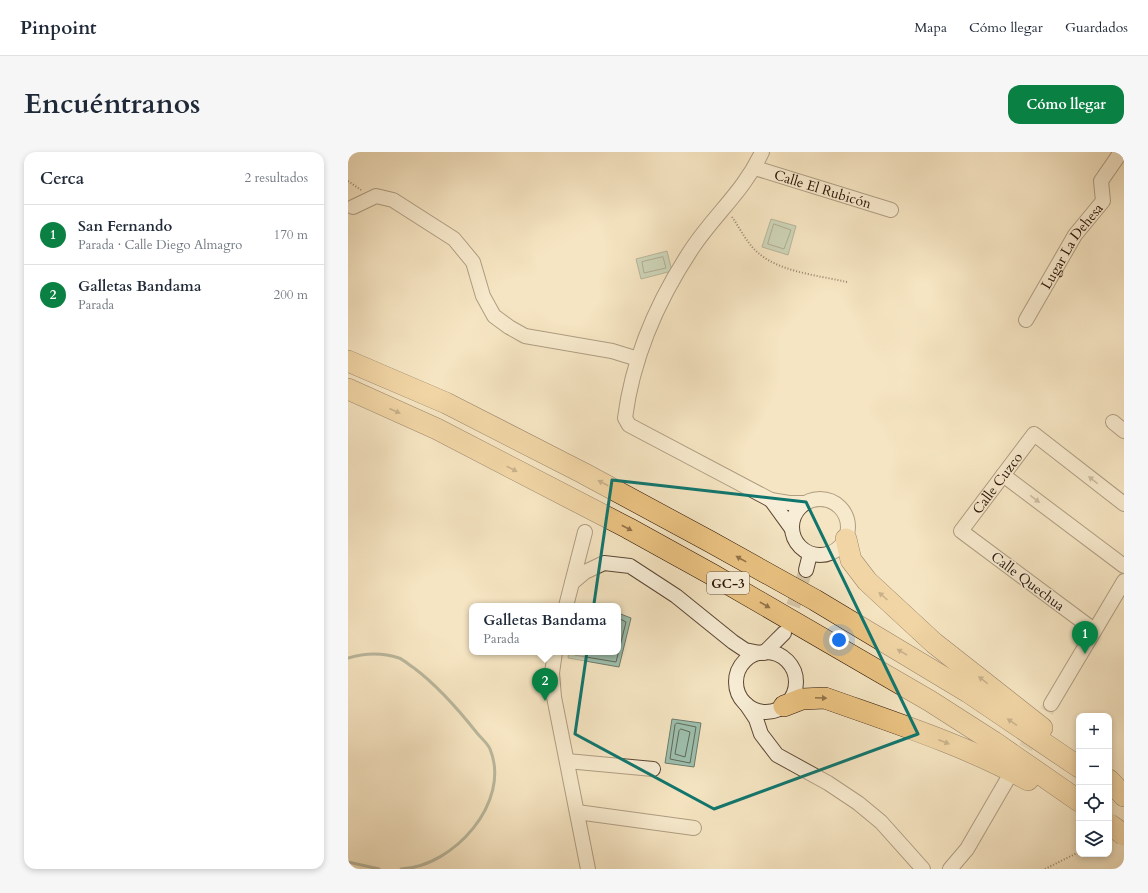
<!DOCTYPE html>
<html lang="es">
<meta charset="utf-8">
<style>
:root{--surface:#fff;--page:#f6f6f7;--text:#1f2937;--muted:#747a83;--line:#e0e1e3;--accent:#0b8043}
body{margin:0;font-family:Cardo,serif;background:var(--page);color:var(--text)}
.controls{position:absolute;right:12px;bottom:12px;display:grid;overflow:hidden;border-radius:8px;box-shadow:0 2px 6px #0003}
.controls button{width:36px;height:36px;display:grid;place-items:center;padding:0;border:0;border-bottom:1px solid var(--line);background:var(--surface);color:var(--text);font:20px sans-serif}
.you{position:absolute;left:491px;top:488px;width:14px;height:14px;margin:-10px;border:3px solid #fff;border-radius:50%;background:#1a73e8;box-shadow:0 0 0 6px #1a73e833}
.badge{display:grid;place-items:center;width:26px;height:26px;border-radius:50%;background:var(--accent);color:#fff;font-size:13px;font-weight:700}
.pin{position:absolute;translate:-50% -33px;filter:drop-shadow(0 1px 2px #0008)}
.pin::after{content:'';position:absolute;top:21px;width:14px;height:12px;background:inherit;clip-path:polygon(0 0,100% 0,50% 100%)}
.popup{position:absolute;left:121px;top:451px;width:152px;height:52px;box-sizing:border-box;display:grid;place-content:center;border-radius:8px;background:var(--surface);filter:drop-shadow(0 1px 3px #0005);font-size:13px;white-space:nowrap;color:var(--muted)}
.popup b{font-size:15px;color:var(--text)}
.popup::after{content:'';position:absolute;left:50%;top:100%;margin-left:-8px;border:8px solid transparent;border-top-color:var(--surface)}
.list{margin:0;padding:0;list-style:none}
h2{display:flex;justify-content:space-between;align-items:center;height:52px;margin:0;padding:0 16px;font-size:17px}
h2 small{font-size:13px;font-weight:400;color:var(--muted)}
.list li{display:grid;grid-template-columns:26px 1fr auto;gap:12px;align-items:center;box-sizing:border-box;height:60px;padding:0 16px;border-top:1px solid var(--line)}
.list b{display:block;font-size:15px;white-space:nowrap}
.list p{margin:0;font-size:13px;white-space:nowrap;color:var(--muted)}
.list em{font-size:13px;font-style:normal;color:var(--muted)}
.icon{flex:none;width:22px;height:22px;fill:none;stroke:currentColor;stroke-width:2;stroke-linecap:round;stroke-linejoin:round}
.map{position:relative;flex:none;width:776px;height:717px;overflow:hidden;border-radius:12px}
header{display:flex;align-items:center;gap:24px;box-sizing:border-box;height:56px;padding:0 20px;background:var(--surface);border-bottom:1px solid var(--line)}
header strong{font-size:19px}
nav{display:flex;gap:22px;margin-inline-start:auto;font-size:14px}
.intro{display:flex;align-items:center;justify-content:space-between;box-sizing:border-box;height:96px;padding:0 24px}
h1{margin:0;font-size:28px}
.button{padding:10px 18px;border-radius:12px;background:var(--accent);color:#fff;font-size:14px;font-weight:700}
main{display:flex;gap:24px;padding:0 24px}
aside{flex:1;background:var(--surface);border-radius:12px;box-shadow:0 2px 6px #0003}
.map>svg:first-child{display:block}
.water{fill:#9dc0ae;stroke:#6e7a6a}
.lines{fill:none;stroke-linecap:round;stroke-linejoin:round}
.shore{stroke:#626859;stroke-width:1}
.stream{stroke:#6e7a6a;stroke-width:3}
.minor-tunnel{stroke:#d6c5a6;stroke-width:14;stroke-dasharray:14 7;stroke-linecap:butt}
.minor-casing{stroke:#5b4634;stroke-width:16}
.highway-casing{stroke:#281104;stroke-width:22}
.path{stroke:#281104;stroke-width:2;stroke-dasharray:1 2;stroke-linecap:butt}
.minor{stroke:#f8eed7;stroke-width:14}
.highway{stroke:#eac281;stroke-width:21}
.highway-bridge-casing{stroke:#281104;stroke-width:22;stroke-linecap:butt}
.highway-bridge{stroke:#eac281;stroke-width:21}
.oneway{fill:#937249}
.oneway2{fill:#9a8b78}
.marked{fill:none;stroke:#0f766e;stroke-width:3;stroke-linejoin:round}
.labels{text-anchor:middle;stroke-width:3;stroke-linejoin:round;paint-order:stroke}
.shield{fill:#f8eed7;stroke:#665343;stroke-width:1}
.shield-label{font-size:13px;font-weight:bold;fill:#281104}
.street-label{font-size:14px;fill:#281104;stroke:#f8eed7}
</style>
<header>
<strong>Pinpoint</strong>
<nav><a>Mapa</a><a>Cómo llegar</a><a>Guardados</a></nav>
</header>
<div class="intro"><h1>Encuéntranos</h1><a class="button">Cómo llegar</a></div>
<main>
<aside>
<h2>Cerca<small>2 resultados</small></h2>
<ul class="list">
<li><span class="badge">1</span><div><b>San Fernando</b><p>Parada · Calle Diego Almagro</p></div><em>170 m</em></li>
<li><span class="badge">2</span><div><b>Galletas Bandama</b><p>Parada</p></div><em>200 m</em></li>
</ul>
</aside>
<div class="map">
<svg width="776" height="717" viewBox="0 0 776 717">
<rect width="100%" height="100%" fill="#f5e5c2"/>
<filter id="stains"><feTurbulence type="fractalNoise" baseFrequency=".005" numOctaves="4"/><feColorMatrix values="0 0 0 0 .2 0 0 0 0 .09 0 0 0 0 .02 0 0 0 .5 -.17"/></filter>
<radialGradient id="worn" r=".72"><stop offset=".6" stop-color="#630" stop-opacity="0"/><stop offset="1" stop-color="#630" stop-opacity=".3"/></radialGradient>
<g class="water">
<polygon points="423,67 448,74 440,103 414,95"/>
<polygon points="319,99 324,119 293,127 288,107"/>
<polygon points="270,461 283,466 271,515 220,506 221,500 270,500"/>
<polygon points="324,567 353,571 346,615 317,611"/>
</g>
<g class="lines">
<g class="shore">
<polygon points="426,72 443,78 436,97 420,92"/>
<polygon points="315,105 318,116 296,121 294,110"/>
<polyline points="225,500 226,503 268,510 278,470 270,466"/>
<polygon points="329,571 348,575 342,611 322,607 327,573"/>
<polygon points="333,577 342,580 337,605 327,602 331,579"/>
</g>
<g class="stream">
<path d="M0 506C17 501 33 500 51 506 56 508 61 513 66 516 90 534 110 557 129 581 133 586 140 592 142 597 164 650 105 715 53 717"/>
<polyline points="0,710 31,717"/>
</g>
<g class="minor-tunnel">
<polyline points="438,474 458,418"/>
<polyline points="667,614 703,552"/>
</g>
<g class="minor-casing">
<g id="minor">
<path d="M414 0C396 39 368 61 345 95 311 146 285 204 277 266L281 273 423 348 441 351H458"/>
<path id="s1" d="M407 16 543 58"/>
<polyline points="5,55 28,44 45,48 106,87 125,110 135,144 146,164 161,175 177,184 264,199 290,207"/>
<path id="s2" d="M678 168 727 83 755 49 753 29 773 0"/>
<polyline points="765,270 776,279"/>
<polyline points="655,323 776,414"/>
<circle cx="472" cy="375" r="28"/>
<polyline points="423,348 444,377"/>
<polyline points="458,418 462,402"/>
<polyline points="224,431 237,420 256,411 282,414 328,444 385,490 397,498 412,501"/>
<polyline points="218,454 237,380"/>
<path id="s3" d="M746 478 613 379 686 282 776 352"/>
<polyline points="207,500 204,521 206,545 240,717"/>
<circle cx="418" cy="530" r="30"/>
<polyline points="416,501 436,481"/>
<polyline points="398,552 408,567 413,582 429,603 480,631 510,651 533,670 575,717"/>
<polyline points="703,552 776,429"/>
<polyline points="219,609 305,617"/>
<polyline points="229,660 346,676"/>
<polyline points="602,717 619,697 659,628"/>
</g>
</g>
<g class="highway-casing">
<g id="highway">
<polyline points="0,209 98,251 235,321 361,389 467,448 620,540 731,615"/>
<polyline points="0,237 89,277 280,376 365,423 582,549 646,590 731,649"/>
<polyline points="498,387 503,408 519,429 586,491 694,576"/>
<path d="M436 554 454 547 477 546C544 570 617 593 680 628"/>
<polyline points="761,628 776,644"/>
</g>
</g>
<g class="path">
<polyline points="0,29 13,38"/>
<path d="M384 65C391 75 398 89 407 98 429 120 469 123 499 130"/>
<polyline points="697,717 731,700"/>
</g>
<use href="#minor" class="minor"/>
<use href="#highway" class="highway"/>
<g class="highway-bridge-casing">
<polyline id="highway-bridge" points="761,672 776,683"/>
</g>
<use href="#highway-bridge" class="highway-bridge"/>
</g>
<defs><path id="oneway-solid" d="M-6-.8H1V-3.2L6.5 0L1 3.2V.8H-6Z"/></defs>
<g class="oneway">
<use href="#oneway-solid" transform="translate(47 259) rotate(24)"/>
<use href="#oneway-solid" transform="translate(164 317) rotate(27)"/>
<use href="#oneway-solid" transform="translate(255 331) rotate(-152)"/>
<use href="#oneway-solid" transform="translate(279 376) rotate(28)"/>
<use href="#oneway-solid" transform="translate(393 407) rotate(-151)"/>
<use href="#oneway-solid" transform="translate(535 444) rotate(-138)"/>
<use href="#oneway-solid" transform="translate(417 453) rotate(30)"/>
<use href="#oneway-solid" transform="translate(554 500) rotate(-149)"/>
<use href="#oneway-solid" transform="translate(635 528) rotate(-142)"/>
<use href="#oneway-solid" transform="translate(473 546) rotate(2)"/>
<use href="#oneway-solid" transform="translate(664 570) rotate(-146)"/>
<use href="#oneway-solid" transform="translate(596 590) rotate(21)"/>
</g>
<g class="oneway2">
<use href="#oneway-solid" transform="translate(745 328) rotate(-142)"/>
<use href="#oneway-solid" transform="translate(687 347) rotate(37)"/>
</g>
<path d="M0 0H776V717H0ZM264 328 458 350 570 582 366 657 227 582Z" fill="#f5e5c2" fill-opacity=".55" fill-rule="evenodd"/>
<path class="marked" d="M264 328 458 350 570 582 366 657 227 582Z"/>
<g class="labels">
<rect class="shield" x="359" y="420" width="42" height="22" rx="3"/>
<g class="shield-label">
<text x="380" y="436">GC-3</text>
</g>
<g class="street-label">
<text dy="5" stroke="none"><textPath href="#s1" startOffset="71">Calle El Rubicón</textPath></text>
<text dy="5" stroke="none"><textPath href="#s2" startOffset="87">Lugar La Dehesa</textPath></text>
<text dy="5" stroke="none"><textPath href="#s3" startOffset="226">Calle Cuzco</textPath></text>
<text transform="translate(680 429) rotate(37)" y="5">Calle Quechua</text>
</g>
</g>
<rect width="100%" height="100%" filter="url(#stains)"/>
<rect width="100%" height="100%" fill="url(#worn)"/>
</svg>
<div class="controls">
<button>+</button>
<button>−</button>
<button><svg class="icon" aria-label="locate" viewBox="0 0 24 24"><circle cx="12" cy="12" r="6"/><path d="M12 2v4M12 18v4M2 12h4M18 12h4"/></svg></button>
<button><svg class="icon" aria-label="layers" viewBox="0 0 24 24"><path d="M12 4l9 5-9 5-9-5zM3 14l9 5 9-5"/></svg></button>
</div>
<div class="you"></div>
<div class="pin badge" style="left:737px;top:502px">1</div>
<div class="pin badge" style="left:197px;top:549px">2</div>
<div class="popup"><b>Galletas Bandama</b>Parada</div>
</div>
</main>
